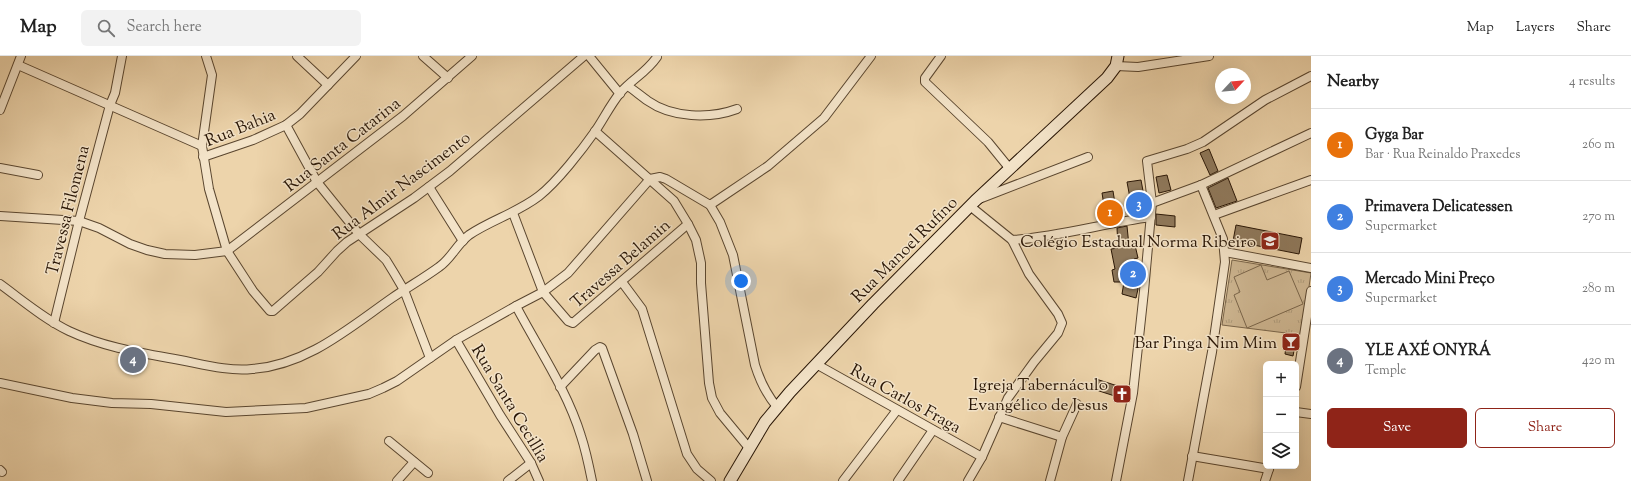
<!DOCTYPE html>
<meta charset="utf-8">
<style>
:root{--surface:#fff;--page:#f2f2f2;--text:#222;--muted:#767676;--line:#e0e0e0;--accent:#8f2418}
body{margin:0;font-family:"Sorts Mill Goudy",serif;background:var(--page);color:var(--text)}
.controls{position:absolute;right:12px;bottom:12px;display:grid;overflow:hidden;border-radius:6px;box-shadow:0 4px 16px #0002}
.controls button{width:36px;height:36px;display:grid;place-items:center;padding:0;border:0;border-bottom:1px solid var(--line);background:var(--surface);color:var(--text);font:20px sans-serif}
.compass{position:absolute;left:1215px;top:12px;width:36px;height:36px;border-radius:50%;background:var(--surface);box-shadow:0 4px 16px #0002;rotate:64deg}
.you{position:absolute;left:741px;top:225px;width:14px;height:14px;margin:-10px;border:3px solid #fff;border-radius:50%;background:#1a73e8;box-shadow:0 0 0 6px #1a73e833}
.badge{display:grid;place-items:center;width:26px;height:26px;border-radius:50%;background:var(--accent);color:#fff;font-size:13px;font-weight:700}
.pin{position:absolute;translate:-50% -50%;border:2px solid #fff;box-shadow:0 1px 4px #0006}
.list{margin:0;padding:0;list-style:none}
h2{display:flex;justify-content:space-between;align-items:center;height:52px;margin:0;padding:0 16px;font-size:17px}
h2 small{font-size:13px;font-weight:400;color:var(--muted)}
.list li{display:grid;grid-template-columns:26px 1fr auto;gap:12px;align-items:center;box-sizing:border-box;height:72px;padding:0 16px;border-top:1px solid var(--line)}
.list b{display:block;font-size:15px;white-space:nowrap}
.list p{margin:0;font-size:13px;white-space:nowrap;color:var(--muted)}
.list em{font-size:13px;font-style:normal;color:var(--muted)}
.actions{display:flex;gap:8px;padding:12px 16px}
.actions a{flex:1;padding:9px 0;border:1px solid var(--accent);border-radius:6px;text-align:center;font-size:14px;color:var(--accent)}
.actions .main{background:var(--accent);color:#fff}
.icon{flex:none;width:22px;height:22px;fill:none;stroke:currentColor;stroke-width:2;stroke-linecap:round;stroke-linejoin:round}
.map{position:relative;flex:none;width:1311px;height:425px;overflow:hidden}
header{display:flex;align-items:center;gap:24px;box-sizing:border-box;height:56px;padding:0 20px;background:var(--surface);border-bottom:1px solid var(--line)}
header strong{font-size:19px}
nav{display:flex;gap:22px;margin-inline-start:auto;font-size:14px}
.search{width:280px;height:36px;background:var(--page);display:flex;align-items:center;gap:10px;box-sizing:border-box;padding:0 14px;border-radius:6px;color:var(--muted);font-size:15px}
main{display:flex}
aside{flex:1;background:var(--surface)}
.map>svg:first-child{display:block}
.park{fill:url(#park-tufts);stroke:#7a654a}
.pitch{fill:#ccb48f;stroke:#7a654a}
.building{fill:#8f795c;stroke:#291606}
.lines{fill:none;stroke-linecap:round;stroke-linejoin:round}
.street-casing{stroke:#5a462f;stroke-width:10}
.secondary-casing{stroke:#291606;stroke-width:13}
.street{stroke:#f3e3c8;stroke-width:8}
.secondary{stroke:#f3e3c8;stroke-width:11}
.labels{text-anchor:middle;stroke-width:3;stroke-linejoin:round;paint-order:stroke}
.street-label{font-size:17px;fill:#291606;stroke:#f3e3c8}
.poi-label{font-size:17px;fill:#291606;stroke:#f3e3c8;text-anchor:end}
</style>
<header>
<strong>Map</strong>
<div class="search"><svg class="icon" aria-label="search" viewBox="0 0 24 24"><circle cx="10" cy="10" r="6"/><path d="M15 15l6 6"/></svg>Search here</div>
<nav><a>Map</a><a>Layers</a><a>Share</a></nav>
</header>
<main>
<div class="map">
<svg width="1311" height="425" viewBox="0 0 1311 425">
<defs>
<pattern id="park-tufts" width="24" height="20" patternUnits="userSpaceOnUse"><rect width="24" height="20" fill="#ccb48f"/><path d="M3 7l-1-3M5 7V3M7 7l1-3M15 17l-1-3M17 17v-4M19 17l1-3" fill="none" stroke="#af9a7a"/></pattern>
</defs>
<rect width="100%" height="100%" fill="#edd4ab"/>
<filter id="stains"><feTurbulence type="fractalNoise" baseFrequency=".005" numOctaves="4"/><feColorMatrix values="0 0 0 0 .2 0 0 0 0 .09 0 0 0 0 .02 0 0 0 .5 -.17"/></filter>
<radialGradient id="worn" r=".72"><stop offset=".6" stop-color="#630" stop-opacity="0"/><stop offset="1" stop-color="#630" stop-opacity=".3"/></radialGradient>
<polygon class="park" points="1232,204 1311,217 1302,279 1222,269"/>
<polygon class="pitch" points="1261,209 1267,224 1289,215 1303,248 1247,272 1234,239 1240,236 1234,221"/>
<g class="building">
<polygon points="1209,93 1218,115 1210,119 1200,97"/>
<polygon points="1167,119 1171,134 1159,137 1156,121"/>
<polygon points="1228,122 1237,145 1216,152 1208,132"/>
<polygon points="1141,124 1146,151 1132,153 1127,126"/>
<polygon points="1113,135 1117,160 1106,162 1102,137"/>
<polygon points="1156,158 1175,160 1175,171 1156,169"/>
<polygon points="1236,169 1302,182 1299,198 1233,185"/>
<polygon points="1127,170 1129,190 1135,189 1138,202 1134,203 1138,233 1136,242 1122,238 1124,226 1114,226 1112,214 1115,213 1111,193 1118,192 1117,172"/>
<polygon points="1287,283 1296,284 1293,300 1285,298"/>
<polygon points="1096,323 1127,333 1124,343 1093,333"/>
</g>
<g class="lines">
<g class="street-casing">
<g id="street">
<polyline points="206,0 212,19 202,90 209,133 227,195 253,235 270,255 273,255 318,216 337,195 347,186 414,142 450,115 584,0"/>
<polyline points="297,0 328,29"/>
<polyline points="423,0 448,22"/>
<polyline points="589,0 620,38"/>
<polyline points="941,0 925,22 925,26 988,86 1010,113"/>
<polyline points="18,9 202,90"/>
<polyline points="1116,10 1138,11 1209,0"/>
<path d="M628 30C635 35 641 40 648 45 672 62 710 63 737 53"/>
<polyline points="0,54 21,0"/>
<polyline points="286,69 317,126 359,178 386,204 394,217 404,234 430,302"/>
<polyline points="595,75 674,145 688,168 696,184 701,207 701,227 709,327 712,342 720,357 749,392"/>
<polyline points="203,101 253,84 286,69 300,58 356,0"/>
<polyline points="0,112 38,119"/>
<polyline points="429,131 463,185"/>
<polyline points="979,143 1088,101"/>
<polyline points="1152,147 1201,129 1311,77"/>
<path d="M710 149 720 166 733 199 755 309C760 325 766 338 777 351"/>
<polyline points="513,157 543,236 568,265 573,267 688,168"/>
<polyline points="1214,159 1311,124"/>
<polyline points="0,160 79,165 99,172 130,188 147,194 165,198 195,199 227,195 403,60 472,0"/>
<path d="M1012 184C1059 181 1104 167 1151 161"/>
<polyline points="1225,196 1311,212"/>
<polyline points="622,226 642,253 687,398 697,413 711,425"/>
<path d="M0 228C22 244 44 263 69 275 101 290 135 296 169 302 195 306 226 316 252 313 307 309 349 272 392 242 408 231 424 222 439 211 451 203 457 188 469 179 491 164 517 157 539 140 557 126 582 94 596 74 604 62 611 48 620 37 632 23 646 17 657 1"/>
<polyline points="54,267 79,165 110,49 115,37 122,0"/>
<polyline points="456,284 500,359 531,407 539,425"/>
<polyline points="816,308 982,401"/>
<polyline points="0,327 72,342 112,347 151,348 226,356 306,352 369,338 383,332 397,325 456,284 516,250"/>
<polyline points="560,331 595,294 600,291 602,292 633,378 647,425"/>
<polyline points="1296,331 1311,235"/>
<polyline points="1296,356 1311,358"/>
<polyline points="999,361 1062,381"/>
<polyline points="389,385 428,417"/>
<polyline points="1192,400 1269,413"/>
<polyline points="0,414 2,416"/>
<polyline points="397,425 414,406"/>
<polyline points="508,425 531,407"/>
<path d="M592 425C589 410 586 395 581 380 567 334 538 292 516 250L543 236 568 217 650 123 660 121 666 123 710 149 768 110 824 62 871 0"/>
<polyline points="843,425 897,354"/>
<polyline points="898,425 933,374"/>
<polyline points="968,425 982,401 1008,342 1034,306 1058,277 1062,267 1058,258 1029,218 1012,184 970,150"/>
<polyline points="1050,425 1062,381 1077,348"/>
<polyline points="1116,425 1133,337 1144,235 1152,147 1147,105 1187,93 1203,86 1265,44 1311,20"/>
<polyline points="1188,425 1212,296 1225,206 1223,183 1201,129"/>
<polyline points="1265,425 1270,410"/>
</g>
</g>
<g class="secondary-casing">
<polyline id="secondary" points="730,425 765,366 790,336 873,248 975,145 1107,22 1116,10 1118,0"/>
</g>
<use href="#street" class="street"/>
<use href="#secondary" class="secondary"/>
</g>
<defs>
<g id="school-square" transform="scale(1)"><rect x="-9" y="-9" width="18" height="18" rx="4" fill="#8f2418" stroke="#f3e3c8"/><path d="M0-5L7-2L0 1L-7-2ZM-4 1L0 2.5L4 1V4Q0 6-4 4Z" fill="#fff"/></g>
<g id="bar-square" transform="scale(1)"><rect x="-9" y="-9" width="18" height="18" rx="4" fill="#8f2418" stroke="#f3e3c8"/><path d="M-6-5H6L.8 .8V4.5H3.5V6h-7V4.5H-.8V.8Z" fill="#fff"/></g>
<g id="church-square" transform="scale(1)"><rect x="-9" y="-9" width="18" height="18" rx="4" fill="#8f2418" stroke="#f3e3c8"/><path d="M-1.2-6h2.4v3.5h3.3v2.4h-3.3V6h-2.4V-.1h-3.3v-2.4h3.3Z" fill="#fff"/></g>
</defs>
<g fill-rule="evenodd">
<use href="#school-square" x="1270" y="185"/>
<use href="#bar-square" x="1291" y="286"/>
<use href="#church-square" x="1122" y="338"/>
</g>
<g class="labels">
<g class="street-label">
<text transform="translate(240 71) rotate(-22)" y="6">Rua Bahia</text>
<text transform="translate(342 88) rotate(-38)" y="6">Rua Santa Catarina</text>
<text transform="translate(401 129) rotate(-37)" y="6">Rua Almir Nascimento</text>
<text transform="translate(67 154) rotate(-76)" y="6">Travessa Filomena</text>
<text transform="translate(904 193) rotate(-45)" y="6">Rua Manoel Rufino</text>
<text transform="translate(620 207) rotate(-41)" y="6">Travessa Belamin</text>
<text transform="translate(906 342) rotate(29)" y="6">Rua Carlos Fraga</text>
<text transform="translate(511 347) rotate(59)" y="6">Rua Santa Cecillia</text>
</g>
<g class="poi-label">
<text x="1256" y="191">Colégio Estadual Norma Ribeiro</text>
<text x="1277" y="292">Bar Pinga Nim Mim</text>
<text x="1108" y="334">Igreja Tabernáculo<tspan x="1108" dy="20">Evangélico de Jesus</tspan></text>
</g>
</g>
<rect width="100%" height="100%" filter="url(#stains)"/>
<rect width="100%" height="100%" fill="url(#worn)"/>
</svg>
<div class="controls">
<button>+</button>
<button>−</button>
<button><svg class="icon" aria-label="layers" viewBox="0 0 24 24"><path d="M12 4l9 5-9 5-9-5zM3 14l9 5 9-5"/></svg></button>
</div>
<svg class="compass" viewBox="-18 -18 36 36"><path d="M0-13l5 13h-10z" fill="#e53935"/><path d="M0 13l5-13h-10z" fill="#767676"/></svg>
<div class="you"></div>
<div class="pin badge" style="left:1110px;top:157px;background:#e8710a">1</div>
<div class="pin badge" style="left:1133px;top:218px;background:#3f7fe0">2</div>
<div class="pin badge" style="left:1139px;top:149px;background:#3f7fe0">3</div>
<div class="pin badge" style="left:133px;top:304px;background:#6b7280">4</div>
</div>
<aside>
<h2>Nearby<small>4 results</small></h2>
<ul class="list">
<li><span class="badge" style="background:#e8710a">1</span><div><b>Gyga Bar</b><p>Bar · Rua Reinaldo Praxedes</p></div><em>260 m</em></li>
<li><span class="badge" style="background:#3f7fe0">2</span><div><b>Primavera Delicatessen</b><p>Supermarket</p></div><em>270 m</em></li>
<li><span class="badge" style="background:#3f7fe0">3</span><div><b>Mercado Mini Preço</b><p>Supermarket</p></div><em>280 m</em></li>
<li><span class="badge" style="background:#6b7280">4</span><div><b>YLE AXÉ ONYRÁ</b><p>Temple</p></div><em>420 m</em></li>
</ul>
<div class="actions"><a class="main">Save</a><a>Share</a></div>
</aside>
</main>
